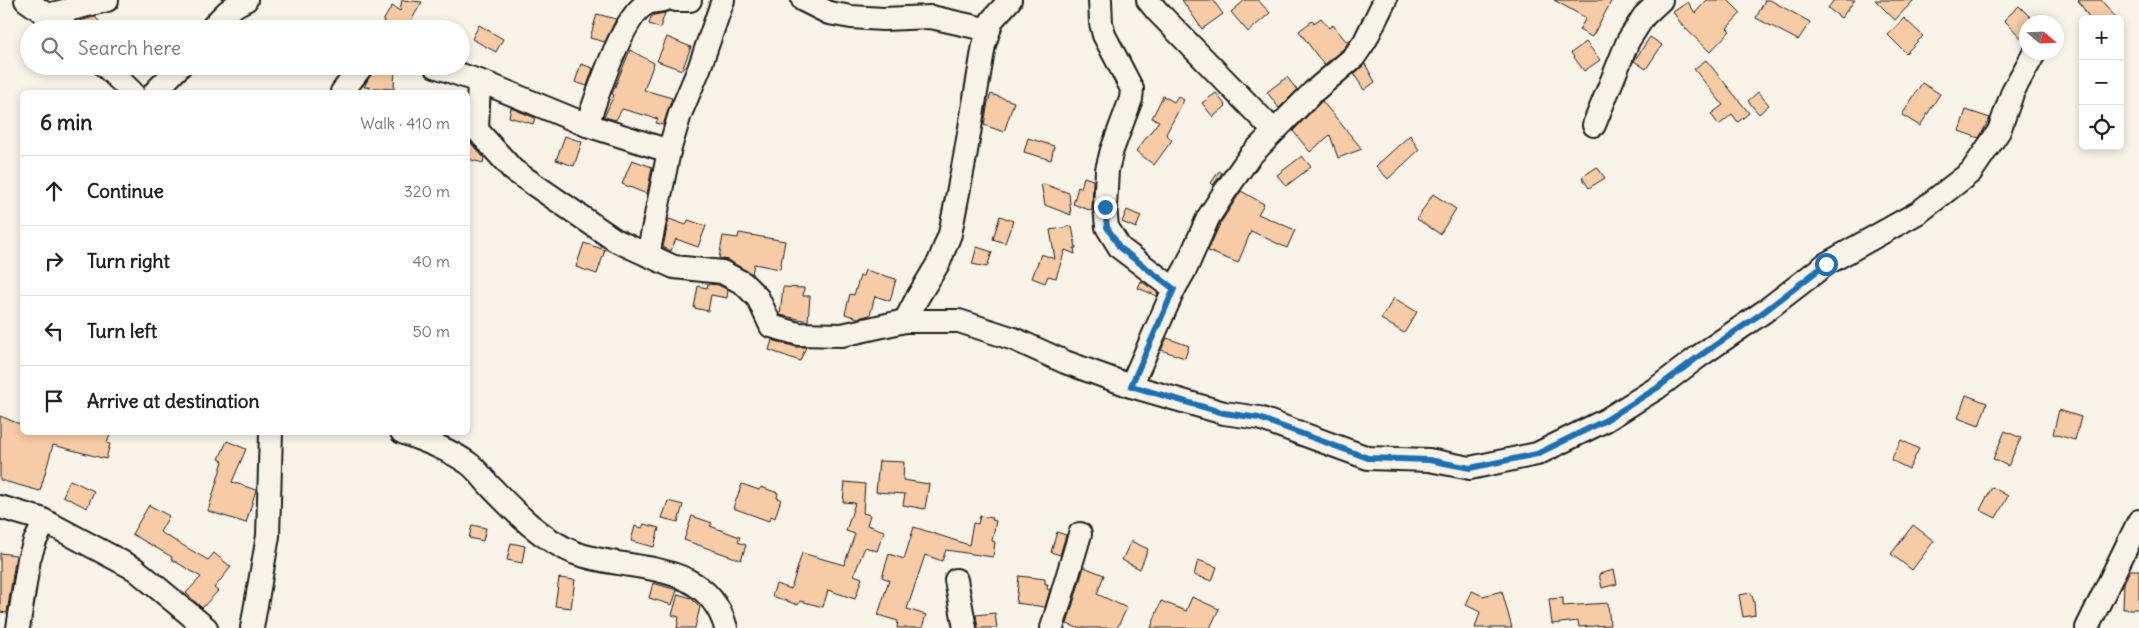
<!DOCTYPE html>
<meta charset="utf-8">
<style>
:root{--surface:#fff;--page:#f6f6f6;--text:#202124;--muted:#757577;--line:#e0e0e0}
body{margin:0;font-family:Delius,sans-serif;background:var(--page);color:var(--text)}
.controls{position:absolute;right:15px;top:15px;display:grid;overflow:hidden;border-radius:8px;box-shadow:0 2px 8px #0003}
.controls button{width:45px;height:45px;display:grid;place-items:center;padding:0;border:0;border-bottom:1px solid var(--line);background:var(--surface);color:var(--text);font:25px sans-serif}
.compass{position:absolute;left:2019px;top:15px;width:45px;height:45px;border-radius:50%;background:var(--surface);box-shadow:0 2px 8px #0003;rotate:109deg}
.stop{position:absolute;width:15px;height:15px;margin:-11px;border:4px solid #1f6fb2;border-radius:50%;background:#fff}
.stop.end{background:#1f6fb2;border-color:#fff;box-shadow:0 1px 5px #0008}
.list{margin:0;padding:0;list-style:none}
h2{display:flex;justify-content:space-between;align-items:center;height:65px;margin:0;padding:0 20px;font-size:21px}
h2 small{font-size:16px;font-weight:400;color:var(--muted)}
.list li{display:grid;grid-template-columns:32px 1fr auto;gap:15px;align-items:center;box-sizing:border-box;height:70px;padding:0 20px;border-top:1px solid var(--line)}
.list b{display:block;font-size:19px;white-space:nowrap}
.list em{font-size:16px;font-style:normal;color:var(--muted)}
.icon{flex:none;width:28px;height:28px;fill:none;stroke:currentColor;stroke-width:2;stroke-linecap:round;stroke-linejoin:round}
.map{position:relative;flex:none;width:2139px;height:628px;overflow:hidden}
.search{position:absolute;background:var(--surface);box-shadow:0 2px 8px #0003;left:20px;top:20px;width:450px;height:55px;display:flex;align-items:center;gap:12px;box-sizing:border-box;padding:0 18px;border-radius:28px;color:var(--muted);font-size:19px}
.panel{position:absolute;background:var(--surface);box-shadow:0 2px 8px #0003;left:20px;top:90px;width:450px;height:345px;border-radius:8px}
.map>svg:first-child{display:block}
.building{fill:#f7cba6;stroke:#1c1c1c}
.lines{fill:none;stroke-linecap:round;stroke-linejoin:round}
.minor-casing{stroke:#1c1c1c;stroke-width:26}
.minor{stroke:#f7f3e8;stroke-width:22}
.route{stroke:#1f6fb2;stroke-width:6}
</style>
<div class="map">
<svg width="2139" height="628" viewBox="0 0 2139 628">
<rect width="100%" height="100%" fill="#f7f3e8"/>
<filter id="ink" filterUnits="userSpaceOnUse"><feTurbulence type="fractalNoise" baseFrequency=".02" numOctaves="2"/><feDisplacementMap in="SourceGraphic" scale="10" xChannelSelector="R" yChannelSelector="G"/><feConvolveMatrix kernelMatrix="1 2 1 2 8 2 1 2 1" color-interpolation-filters="sRGB"/></filter>
<g filter="url(#ink)">
<g class="building">
<polygon points="402,0 422,2 406,29 396,29 383,21 392,6 400,11"/>
<polygon points="1182,0 1213,0 1223,14 1202,29"/>
<polygon points="1245,0 1258,0 1270,13 1248,32 1231,12"/>
<polygon points="1554,0 1612,0 1592,37 1579,30 1586,18"/>
<polygon points="1707,0 1728,0 1741,13 1727,28 1730,31 1710,52 1682,25 1673,12 1688,2 1695,13"/>
<polygon points="1765,0 1770,0 1810,22 1798,40 1756,18"/>
<polygon points="1834,0 1855,0 1841,18 1828,8"/>
<polygon points="1875,0 1914,0 1895,20"/>
<polygon points="2078,0 2101,0 2117,19 2090,19"/>
<polygon points="2019,6 2035,22 2026,22 2026,43 2004,20"/>
<polygon points="665,13 660,28 649,24 651,17 654,15"/>
<polygon points="597,14 616,19 605,42 590,38"/>
<polygon points="95,17 107,29 87,29 79,21"/>
<polygon points="1321,18 1329,28 1333,25 1346,41 1350,40 1344,48 1324,65 1299,31 1312,21 1314,23"/>
<polygon points="1904,18 1923,36 1906,53 1888,35"/>
<polygon points="479,25 503,39 496,52 472,39"/>
<polygon points="667,37 691,47 682,70 657,61"/>
<polygon points="1650,37 1662,45 1646,69 1634,61"/>
<polygon points="1586,42 1600,60 1584,71 1571,53"/>
<polygon points="630,50 654,63 644,90 672,98 663,125 656,123 658,119 622,109 616,120 604,117 614,95 612,94"/>
<polygon points="1706,60 1749,113 1738,122 1732,114 1719,125 1711,114 1723,105 1694,69"/>
<polygon points="581,64 593,68 587,86 575,82"/>
<polygon points="1365,64 1375,82 1364,90 1354,74"/>
<polygon points="375,66 395,66 394,89 364,87"/>
<polygon points="1287,77 1297,90 1279,108 1267,92"/>
<polygon points="1922,83 1940,94 1920,126 1902,115"/>
<polygon points="1758,92 1769,105 1759,114 1748,101"/>
<polygon points="1216,93 1226,106 1213,117 1202,103"/>
<polygon points="991,94 1014,102 1004,132 984,125 988,102"/>
<polygon points="1163,96 1174,102 1178,96 1184,100 1166,134 1172,140 1154,165 1136,151 1159,121 1152,118"/>
<polygon points="1322,101 1362,149 1338,158 1330,135 1310,152 1293,131"/>
<polygon points="511,108 535,118 533,124 509,117"/>
<polygon points="1966,110 1990,118 1979,138 1959,131"/>
<polygon points="1410,135 1419,150 1388,179 1376,166"/>
<polygon points="565,136 582,142 574,166 556,160"/>
<polygon points="1028,138 1054,146 1051,160 1024,152"/>
<polygon points="468,140 484,158 483,163 468,159"/>
<polygon points="1302,156 1311,167 1286,186 1277,175"/>
<polygon points="632,160 652,167 647,194 622,184"/>
<polygon points="1597,167 1605,178 1589,188 1582,177"/>
<polygon points="1219,171 1222,173 1213,185 1211,183"/>
<polygon points="1084,177 1093,180 1092,211 1073,204 1078,187 1081,188"/>
<polygon points="1041,183 1069,193 1071,215 1045,205"/>
<polygon points="1241,191 1264,204 1258,214 1295,230 1287,248 1251,231 1238,263 1208,251 1220,224"/>
<polygon points="1433,194 1456,209 1440,234 1417,219"/>
<polygon points="1127,210 1141,216 1136,228 1122,222"/>
<polygon points="1000,216 1013,221 1005,243 993,239"/>
<polygon points="669,219 686,225 688,220 706,226 698,247 676,239 671,251 663,247"/>
<polygon points="1072,226 1076,248 1074,248 1075,254 1065,250 1056,278 1048,276 1045,283 1032,278 1041,254 1055,259 1050,230"/>
<polygon points="739,233 785,241 780,269 754,264 752,274 728,260 719,258 723,236 738,238"/>
<polygon points="584,243 605,250 597,274 576,267"/>
<polygon points="977,247 992,252 987,267 972,264"/>
<polygon points="865,270 896,279 890,301 875,296 870,315 858,318 845,314 850,294 854,295 860,276 863,276"/>
<polygon points="1141,281 1158,293 1157,296 1138,288"/>
<polygon points="708,284 718,285 728,290 727,298 711,295 708,311 694,308 698,286 707,288"/>
<polygon points="783,287 804,288 803,296 810,296 808,321 780,315"/>
<polygon points="1394,298 1417,312 1404,333 1381,319"/>
<polygon points="1167,338 1189,346 1185,358 1161,350"/>
<polygon points="772,340 796,347 806,347 800,361 769,350"/>
<polygon points="1966,395 1987,403 1979,426 1958,418"/>
<polygon points="2059,410 2081,417 2075,440 2053,434"/>
<polygon points="0,416 22,425 22,432 111,432 107,443 110,444 106,459 53,445 40,491 0,480"/>
<polygon points="2005,431 2021,438 2008,466 1993,459"/>
<polygon points="1901,440 1919,449 1909,469 1891,460"/>
<polygon points="227,441 246,449 232,482 256,490 246,523 208,511 223,461 219,459"/>
<polygon points="879,461 904,462 903,480 929,484 925,509 903,505 905,494 876,492"/>
<polygon points="70,480 94,491 87,508 63,496"/>
<polygon points="845,482 865,484 863,513 870,515 867,525 884,531 877,551 865,547 854,575 862,578 855,599 828,590 823,607 800,601 798,605 772,596 776,584 791,589 802,553 844,565 855,534 846,531 855,503 843,502"/>
<polygon points="742,484 759,490 761,487 778,493 777,498 781,499 775,518 771,516 769,521 733,508"/>
<polygon points="1992,487 2008,496 1996,518 1980,510"/>
<polygon points="668,501 683,505 678,522 662,518"/>
<polygon points="149,505 169,516 160,532 208,560 214,553 231,567 214,588 218,591 202,608 186,593 201,577 171,559 172,557 132,534"/>
<polygon points="692,516 712,523 710,526 740,537 738,542 746,545 741,560 684,540"/>
<polygon points="980,516 993,518 992,520 996,521 992,541 995,542 993,557 946,550 942,561 925,555 907,609 926,615 922,628 897,628 898,621 878,615 889,580 882,577 889,554 904,559 914,527 969,545 973,523 978,524"/>
<polygon points="644,524 659,528 654,547 631,541 635,526 642,528"/>
<polygon points="472,525 486,528 483,541 469,538"/>
<polygon points="1913,525 1934,541 1912,570 1891,554"/>
<polygon points="1057,532 1066,535 1060,555 1051,552"/>
<polygon points="1131,541 1148,549 1140,569 1122,560"/>
<polygon points="511,543 525,546 522,563 507,560"/>
<polygon points="0,553 16,555 7,613 0,612"/>
<polygon points="1198,560 1217,567 1212,581 1194,575"/>
<polygon points="1084,567 1104,575 1097,594 1127,608 1117,628 1078,628 1067,624"/>
<polygon points="1614,570 1617,584 1602,588 1599,574"/>
<polygon points="2130,570 2139,570 2139,609 2123,609 2124,583"/>
<polygon points="1019,576 1045,579 1045,584 1048,584 1047,589 1050,590 1045,607 1016,603"/>
<polygon points="559,578 575,580 571,608 555,606"/>
<polygon points="653,583 677,590 672,605 649,598"/>
<polygon points="1472,591 1483,596 1502,591 1512,628 1475,628 1480,612 1466,605"/>
<polygon points="1751,593 1754,602 1755,615 1743,617 1739,595"/>
<polygon points="678,594 691,598 700,607 695,628 677,628 679,617 672,615"/>
<polygon points="1192,597 1219,609 1210,628 1151,628 1161,601 1186,611"/>
<polygon points="1563,598 1563,606 1608,603 1610,625 1579,627 1578,621 1552,624 1549,599"/>
<polygon points="995,613 997,628 978,628 976,615"/>
</g>
<g class="lines">
<g class="minor-casing">
<g id="minor">
<polyline points="26,0 66,29"/>
<polyline points="676,0 690,0"/>
<polyline points="803,0 829,13 851,17 883,19 931,17 989,30"/>
<polyline points="1100,0 1101,23 1104,35 1132,89 1131,99 1112,150 1107,170 1105,207 1107,227 1120,248 1174,289"/>
<polyline points="1148,0 1157,11 1274,131"/>
<polyline points="48,15 107,0"/>
<path d="M211 29C222 16 231 6 246 0"/>
<polyline points="105,66 132,92"/>
<polyline points="435,66 490,85 587,125 669,151"/>
<polyline points="479,81 477,130 513,170 615,240 674,267 722,272 743,283 758,298 771,326 799,334 842,335 905,321 959,321 1014,339 1065,362 1131,386 1224,413 1259,418 1368,458 1429,460 1470,468 1537,454 1606,420 1657,388 1698,357 1765,311 1826,264 1919,212 1971,172 1999,131 2013,91 2035,52"/>
<polyline points="155,92 180,66"/>
<polyline points="342,92 362,66"/>
<path d="M587 125C596 99 623 13 648 3 653 1 659 1 664 0"/>
<polyline points="1594,125 1628,41 1644,16 1661,0"/>
<polyline points="648,255 669,151 680,114 699,69 723,0"/>
<polyline points="905,321 916,300 939,262 950,234 965,157 984,45 992,20 1010,0"/>
<polyline points="1131,386 1174,289 1186,268 1208,218 1224,193 1250,156 1313,92 1354,57 1365,41 1385,0"/>
<path d="M402 432C425 441 448 449 468 463 477 469 484 480 492 488 517 514 541 539 575 553 629 573 706 557 726 628"/>
<polyline points="0,507 41,519 135,569 206,628"/>
<polyline points="956,580 965,628"/>
<polyline points="18,628 29,559 35,541 45,522"/>
<polyline points="252,628 268,536 271,432"/>
<polyline points="1052,628 1080,534"/>
<polyline points="2087,628 2139,521"/>
</g>
</g>
<use href="#minor" class="minor"/>
</g>
</g>
<g class="lines" filter="url(#ink)">
<polyline class="route" points="1105,207 1107,227 1120,248 1174,289 1131,386 1224,413 1259,418 1368,458 1429,460 1470,468 1537,454 1606,420 1657,388 1698,357 1765,311 1826,264"/>
</g>
</svg>
<div class="controls">
<button>+</button>
<button>−</button>
<button><svg class="icon" aria-label="locate" viewBox="0 0 24 24"><circle cx="12" cy="12" r="6"/><path d="M12 2v4M12 18v4M2 12h4M18 12h4"/></svg></button>
</div>
<svg class="compass" viewBox="-18 -18 36 36"><path d="M0-13l5 13h-10z" fill="#e53935"/><path d="M0 13l5-13h-10z" fill="#757577"/></svg>
<div class="stop" style="left:1826px;top:264px"></div>
<div class="stop end" style="left:1105px;top:207px"></div>
<div class="search"><svg class="icon" aria-label="search" viewBox="0 0 24 24"><circle cx="10" cy="10" r="6"/><path d="M15 15l6 6"/></svg>Search here</div>
<section class="panel">
<h2>6 min<small>Walk · 410 m</small></h2>
<ul class="list">
<li><svg class="icon" aria-label="ahead" viewBox="0 0 24 24"><path d="M12 20V5M6 11l6-6 6 6"/></svg><div><b>Continue</b></div><em>320 m</em></li>
<li><svg class="icon" aria-label="right" viewBox="0 0 24 24"><path d="M7 20v-9h11M14 6l5 5-5 5"/></svg><div><b>Turn right</b></div><em>40 m</em></li>
<li><svg class="icon" aria-label="left" viewBox="0 0 24 24"><path d="M17 20v-9H6M10 6l-5 5 5 5"/></svg><div><b>Turn left</b></div><em>50 m</em></li>
<li><svg class="icon" aria-label="arrive" viewBox="0 0 24 24"><path d="M6 21V4h12l-3 4 3 4H6"/></svg><div><b>Arrive at destination</b></div></li>
</ul>
</section>
</div>
